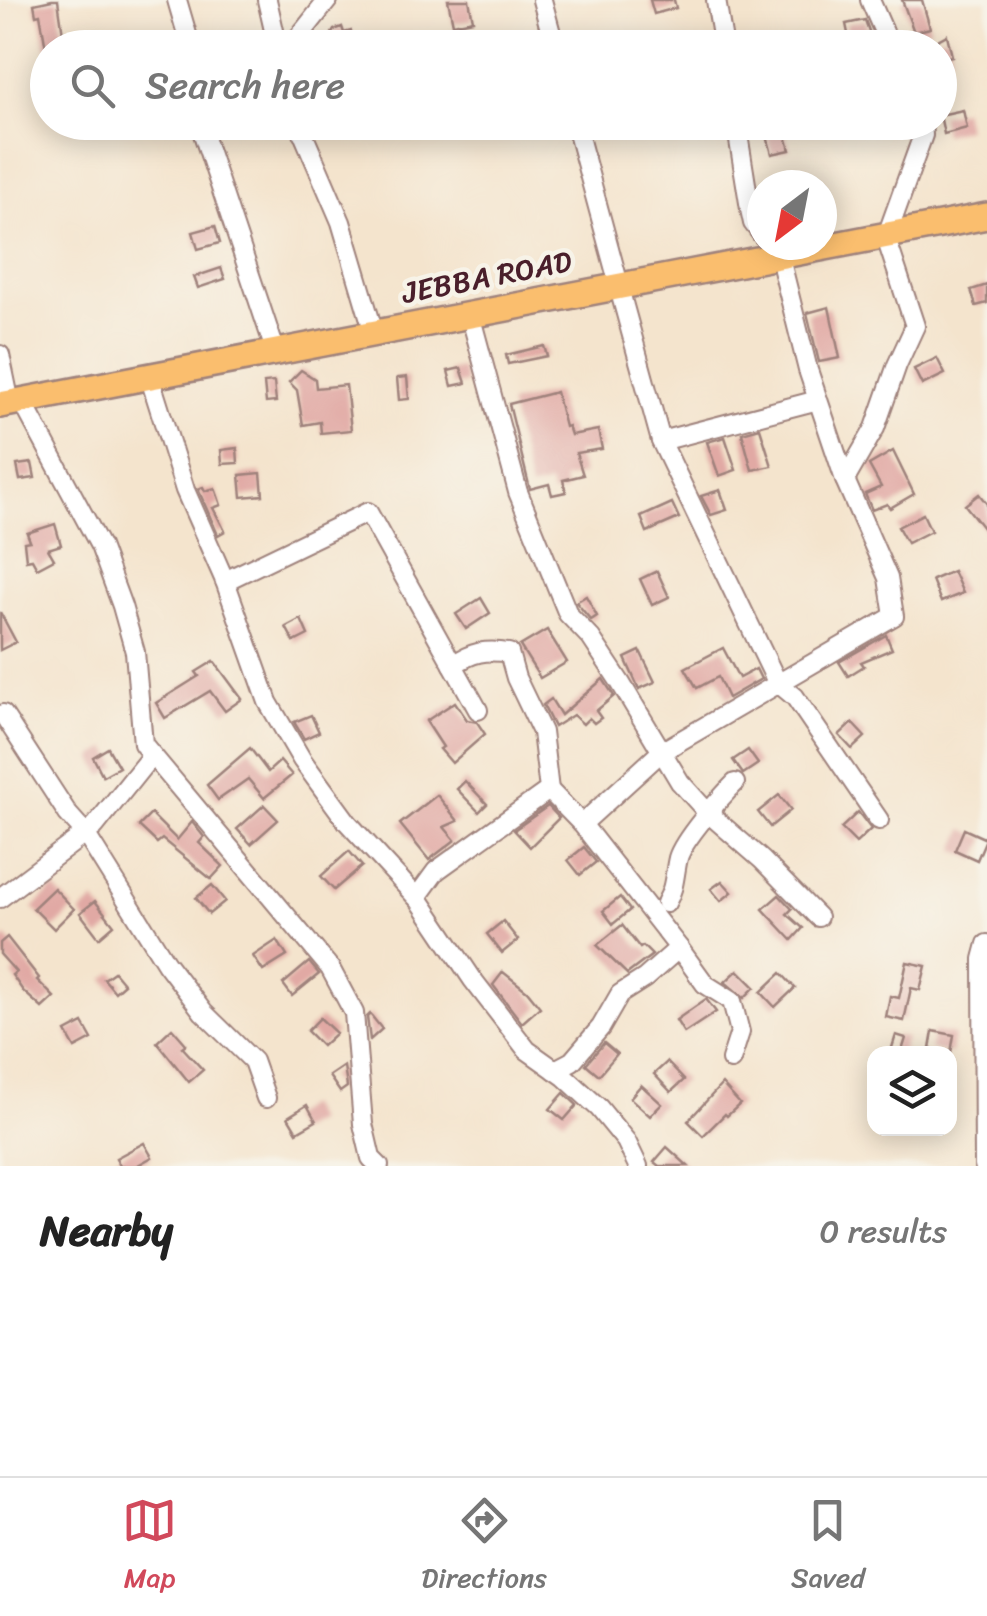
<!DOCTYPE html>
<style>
:root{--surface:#fff;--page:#f2f2f2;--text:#222;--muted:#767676;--line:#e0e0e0;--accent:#d1495b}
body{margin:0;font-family:Sriracha,sans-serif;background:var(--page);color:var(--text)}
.controls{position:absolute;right:30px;bottom:30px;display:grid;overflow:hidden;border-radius:20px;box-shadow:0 5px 25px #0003}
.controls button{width:90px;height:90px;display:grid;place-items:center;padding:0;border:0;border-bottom:2px solid var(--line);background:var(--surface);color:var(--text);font:50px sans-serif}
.compass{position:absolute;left:747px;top:170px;width:90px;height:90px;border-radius:50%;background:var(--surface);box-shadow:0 5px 25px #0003;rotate:212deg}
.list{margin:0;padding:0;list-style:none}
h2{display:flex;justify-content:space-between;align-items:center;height:130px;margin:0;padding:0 40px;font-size:42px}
h2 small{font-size:32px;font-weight:400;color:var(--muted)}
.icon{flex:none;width:55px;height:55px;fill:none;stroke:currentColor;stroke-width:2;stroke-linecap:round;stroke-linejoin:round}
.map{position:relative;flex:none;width:987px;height:1166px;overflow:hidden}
.search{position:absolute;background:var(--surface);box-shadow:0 5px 25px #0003;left:30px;right:30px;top:30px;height:110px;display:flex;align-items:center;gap:25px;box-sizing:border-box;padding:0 35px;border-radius:55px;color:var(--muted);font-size:38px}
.sheet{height:310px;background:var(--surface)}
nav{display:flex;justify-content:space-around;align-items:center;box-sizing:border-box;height:140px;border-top:2px solid var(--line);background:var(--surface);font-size:28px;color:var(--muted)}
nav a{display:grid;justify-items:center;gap:5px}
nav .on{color:var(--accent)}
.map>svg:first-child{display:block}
.building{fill:#e1a9a4}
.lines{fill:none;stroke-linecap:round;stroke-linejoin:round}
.minor-casing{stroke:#9f827c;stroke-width:22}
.highway-casing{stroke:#9f827c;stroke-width:30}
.minor{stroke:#fff;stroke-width:18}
.highway{stroke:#fabe6e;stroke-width:25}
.labels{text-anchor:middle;stroke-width:9;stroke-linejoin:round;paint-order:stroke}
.street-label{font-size:30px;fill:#4a1f2b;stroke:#f7f3e8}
</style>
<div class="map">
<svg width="987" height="1166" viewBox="0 0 987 1166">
<rect width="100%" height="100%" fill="#f7f3e8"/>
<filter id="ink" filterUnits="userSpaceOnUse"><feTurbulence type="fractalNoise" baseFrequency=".01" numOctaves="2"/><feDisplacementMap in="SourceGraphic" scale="20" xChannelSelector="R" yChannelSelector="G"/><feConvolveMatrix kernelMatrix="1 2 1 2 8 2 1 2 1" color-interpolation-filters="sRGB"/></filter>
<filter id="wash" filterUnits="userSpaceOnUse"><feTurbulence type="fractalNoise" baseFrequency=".0048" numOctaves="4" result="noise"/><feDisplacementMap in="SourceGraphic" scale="40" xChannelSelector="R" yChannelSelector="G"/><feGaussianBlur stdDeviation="2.25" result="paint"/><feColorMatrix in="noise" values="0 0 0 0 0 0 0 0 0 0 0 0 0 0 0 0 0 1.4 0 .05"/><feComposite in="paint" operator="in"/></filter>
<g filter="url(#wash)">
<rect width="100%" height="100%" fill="#f4e4cd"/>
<g id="blocks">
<g class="building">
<polygon points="52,0 58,0 65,48 46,48 40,14 36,15 34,4"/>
<polygon points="448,0 469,0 473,20 453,24"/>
<polygon points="650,0 674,0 676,8 654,14"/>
<polygon points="902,0 922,0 930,28 914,32"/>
<polygon points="865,20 875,48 851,48 846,24"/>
<polygon points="342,27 344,33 351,31 357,48 334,48 330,37 334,30"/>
<polygon points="947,35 952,56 940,59 940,48 923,48"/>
<polygon points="963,110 967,128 944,134 940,115"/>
<polygon points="785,132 790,150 772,154 767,136"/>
<polygon points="215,226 220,243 198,249 193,232"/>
<polygon points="221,268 225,279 198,288 194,277"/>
<polygon points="987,285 987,303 976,306 971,290"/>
<polygon points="829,307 840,358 819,362 807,313"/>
<polygon points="544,346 547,356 508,364 506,355"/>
<polygon points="937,358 945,374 922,385 914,369"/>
<polygon points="461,368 466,383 452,386 448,371"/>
<polygon points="301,370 315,379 316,388 346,385 351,430 321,433 320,422 303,425 297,390 289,382"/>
<polygon points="407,377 409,399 399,400 397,378"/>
<polygon points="274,382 276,402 266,403 264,383"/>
<polygon points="556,392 565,427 568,426 571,435 598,430 602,449 576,453 583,475 563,480 566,492 552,495 549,484 530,489 509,404"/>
<polygon points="760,428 772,466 752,470 742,433"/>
<polygon points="725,437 736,470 719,476 707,442"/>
<polygon points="237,448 238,463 222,464 221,450"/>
<polygon points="893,451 914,494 890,508 887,504 872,510 865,494 881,487 869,465"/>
<polygon points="32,463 35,478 20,480 17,465"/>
<polygon points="261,473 263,495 242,497 240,475"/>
<polygon points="203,487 205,491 215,488 221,505 213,508 225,531 218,535 198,489"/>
<polygon points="720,490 727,510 711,515 701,496"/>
<polygon points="979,494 987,504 987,533 965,505"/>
<polygon points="672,503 679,518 647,532 641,517"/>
<polygon points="923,514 931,531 907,543 898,527"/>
<polygon points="55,524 61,545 48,549 54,559 37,568 32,559 26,560 24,542 30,541 27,533"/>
<polygon points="657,571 669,597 652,605 640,579"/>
<polygon points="953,571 963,593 941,602 932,580"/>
<polygon points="586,596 597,616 591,620 576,602"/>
<polygon points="481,598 490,613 466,629 456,614"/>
<polygon points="0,612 16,642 0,650"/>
<polygon points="301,619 308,635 294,642 286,627"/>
<polygon points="547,630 567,662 540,678 520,646"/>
<polygon points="886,635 892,649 861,662 864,666 848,676 839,662"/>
<polygon points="723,648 739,678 756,669 761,679 728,698 718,677 697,688 685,668"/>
<polygon points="640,651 655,682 639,689 625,658"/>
<polygon points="214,661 242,699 225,711 210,691 165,718 156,703 199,676 196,672"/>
<polygon points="603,679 614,696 596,711 601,718 594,723 589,718 583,724 573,715 554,727 543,705 551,699 561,715"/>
<polygon points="455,702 467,720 477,722 485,734 452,763 440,749 443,747 426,721"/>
<polygon points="311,715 319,732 304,739 294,722"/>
<polygon points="852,723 865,737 852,749 839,735"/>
<polygon points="108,748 119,767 103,776 93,757"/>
<polygon points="250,748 268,772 280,761 292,775 264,798 248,779 218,800 207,785"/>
<polygon points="748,750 758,764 743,774 733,760"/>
<polygon points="465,781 487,804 479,812 457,789"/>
<polygon points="437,795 458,821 444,827 455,840 429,860 400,824"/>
<polygon points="779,795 791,810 770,827 758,812"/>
<polygon points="264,805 278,820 251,844 237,829"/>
<polygon points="548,806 559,818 530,847 514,830"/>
<polygon points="858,812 871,829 856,843 841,828"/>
<polygon points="151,814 177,840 192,822 204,837 199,843 223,866 211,879 162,839 157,843 139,826"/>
<polygon points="964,829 986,839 977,860 955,850"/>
<polygon points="584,847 596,862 580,875 568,860"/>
<polygon points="349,851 362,866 334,890 321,876"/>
<polygon points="722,881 732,892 721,901 711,889"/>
<polygon points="212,885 225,901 209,914 196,898"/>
<polygon points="54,888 74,909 54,929 33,908"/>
<polygon points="779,895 792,909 787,914 803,928 792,940 763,909"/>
<polygon points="620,897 630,910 613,924 603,911"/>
<polygon points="95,901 114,925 99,938 80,913"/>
<polygon points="503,921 518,940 502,953 487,934"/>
<polygon points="622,925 640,948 643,946 652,955 627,974 597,945"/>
<polygon points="7,937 39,978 37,980 54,997 42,1008 23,991 12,975 16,972 0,954 0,943"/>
<polygon points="277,940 287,956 263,971 253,956"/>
<polygon points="309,962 319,974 292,996 283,984"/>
<polygon points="907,962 926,966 920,990 911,988 904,1021 886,1017 890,996 899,998"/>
<polygon points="738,970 755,987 744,998 725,982"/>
<polygon points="114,972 124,984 115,992 104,979"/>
<polygon points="503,972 527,991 540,1007 522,1023 493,985"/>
<polygon points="781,973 795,988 775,1007 761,992"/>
<polygon points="706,999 716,1012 684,1033 676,1020"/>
<polygon points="370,1014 382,1029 370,1040 367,1017"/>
<polygon points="320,1018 336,1033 322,1046 307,1031"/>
<polygon points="83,1023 92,1039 75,1048 66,1032"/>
<polygon points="172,1028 186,1044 182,1047 203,1070 189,1082 157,1042"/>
<polygon points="933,1031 954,1035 951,1053 930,1049"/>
<polygon points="896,1035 906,1038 901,1054 890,1054"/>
<polygon points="604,1043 617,1054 599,1075 586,1064"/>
<polygon points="667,1062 684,1080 671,1092 654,1074"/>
<polygon points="344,1066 347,1087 340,1092 329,1076"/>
<polygon points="722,1084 740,1104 727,1116 725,1114 703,1136 688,1121"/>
<polygon points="641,1085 662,1104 650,1116 630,1098"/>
<polygon points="564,1093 577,1105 564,1120 550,1109"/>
<polygon points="307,1105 316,1121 297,1132 288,1117"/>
<polygon points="144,1143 152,1157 136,1166 120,1166 116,1158"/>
<polygon points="667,1147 688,1166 659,1166 654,1162"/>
</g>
</g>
</g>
<g filter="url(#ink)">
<use href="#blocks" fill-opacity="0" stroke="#9f827c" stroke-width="2.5"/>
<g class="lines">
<g class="minor-casing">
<g id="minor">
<polyline points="177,0 191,48"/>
<polyline points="267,0 278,48"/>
<polyline points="542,0 555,48"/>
<polyline points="716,0 724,48"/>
<polyline points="870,0 891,48"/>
<polyline points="290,48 328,0"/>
<polyline points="199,122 275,350"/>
<polyline points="298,122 341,222 374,333"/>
<polyline points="575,122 619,285"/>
<polyline points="736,122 750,209 753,223 762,235"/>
<polyline points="887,235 923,135 922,122"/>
<polyline points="622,299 661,441"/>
<polyline points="474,329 518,492 568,614 591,638 620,682 680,782 707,812 762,860 818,917"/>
<polyline points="0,355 10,403"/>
<polyline points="153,388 185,490 225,581 268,702 302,760 348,823 420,901 473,980 527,1050 565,1077 599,1108 626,1141 638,1166"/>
<polyline points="818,400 661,441 777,682 795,697 879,820"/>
<polyline points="28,412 100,546 122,606 135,652 143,744 330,968 354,1013 363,1124 371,1158 379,1166"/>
<polyline points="845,480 875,428 897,365 915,326 889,247"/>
<polyline points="225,581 368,512 453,665"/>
<polyline points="3,714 68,814 85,833 166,963 203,1012 253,1061 266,1098"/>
<polyline points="549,790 582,824 679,948 645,978 620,994 601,1027 572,1061 555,1070"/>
<polyline points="582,824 661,752 894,616 888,578 845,480 808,370 783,270"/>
<path d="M417 897 436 871 549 790 542 732 516 678 509 653C486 649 472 652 453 665L478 710"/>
<polyline points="0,898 95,826 151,756"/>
<path d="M666 903C675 888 674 875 678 858 683 840 720 798 735 783"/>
<polyline points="679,948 705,984 732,1001 740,1032 731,1060"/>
<polyline points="984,1166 983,959 987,944"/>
</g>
</g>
<g class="highway-casing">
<polyline id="highway" points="0,405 987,216"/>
</g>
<use href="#minor" class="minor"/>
<use href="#highway" class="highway"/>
</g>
</g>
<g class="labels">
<g class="street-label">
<text transform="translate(487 277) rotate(-11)" y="10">JEBBA ROAD</text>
</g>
</g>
</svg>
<div class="controls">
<button><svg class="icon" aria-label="layers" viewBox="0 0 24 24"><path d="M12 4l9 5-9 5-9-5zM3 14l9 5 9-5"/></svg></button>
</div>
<svg class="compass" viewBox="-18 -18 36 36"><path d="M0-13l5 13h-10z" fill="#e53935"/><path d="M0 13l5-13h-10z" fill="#767676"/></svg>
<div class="search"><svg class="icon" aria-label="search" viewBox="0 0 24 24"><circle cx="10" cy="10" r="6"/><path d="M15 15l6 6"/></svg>Search here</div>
</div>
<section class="sheet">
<h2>Nearby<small>0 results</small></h2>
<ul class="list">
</ul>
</section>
<nav>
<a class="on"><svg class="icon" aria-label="map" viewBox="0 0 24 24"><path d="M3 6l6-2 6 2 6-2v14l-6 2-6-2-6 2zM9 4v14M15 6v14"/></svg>Map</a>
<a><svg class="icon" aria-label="directions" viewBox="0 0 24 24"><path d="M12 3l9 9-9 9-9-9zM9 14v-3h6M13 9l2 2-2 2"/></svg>Directions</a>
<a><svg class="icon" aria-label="saved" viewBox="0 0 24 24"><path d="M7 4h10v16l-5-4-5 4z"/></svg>Saved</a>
</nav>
